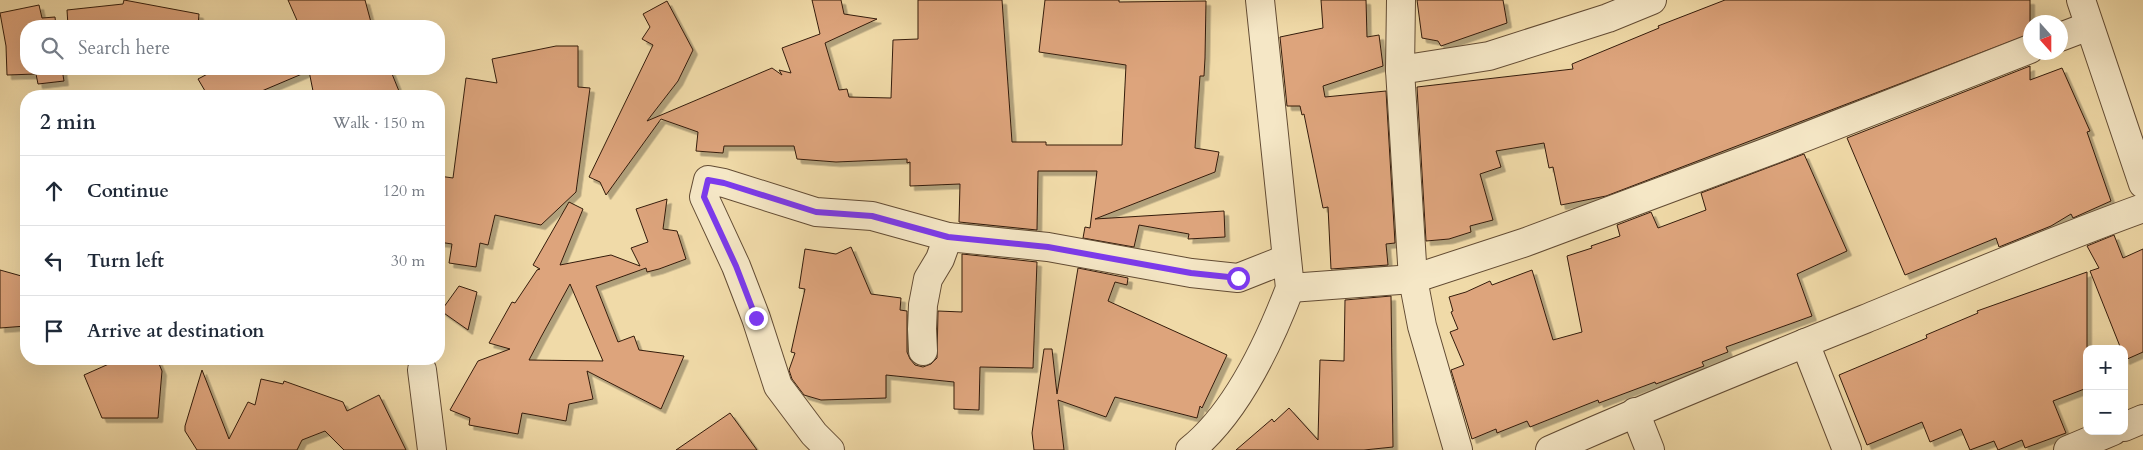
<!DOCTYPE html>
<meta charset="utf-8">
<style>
:root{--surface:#fff;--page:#f2f2f3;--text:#1f2937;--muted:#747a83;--line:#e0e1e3}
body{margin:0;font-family:Cardo,serif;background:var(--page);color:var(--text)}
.controls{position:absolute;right:15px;bottom:15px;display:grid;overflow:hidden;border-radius:10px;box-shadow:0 5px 20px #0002}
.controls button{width:45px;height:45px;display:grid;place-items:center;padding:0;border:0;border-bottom:1px solid var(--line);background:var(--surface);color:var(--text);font:25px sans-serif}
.compass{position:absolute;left:2023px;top:15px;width:45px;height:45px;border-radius:50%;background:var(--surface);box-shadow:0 5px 20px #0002;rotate:159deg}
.stop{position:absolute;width:15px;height:15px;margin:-11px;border:4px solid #7c3aed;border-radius:50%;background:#fff}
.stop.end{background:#7c3aed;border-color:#fff;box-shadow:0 1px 5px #0008}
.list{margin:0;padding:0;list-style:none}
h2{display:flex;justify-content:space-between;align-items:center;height:65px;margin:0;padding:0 20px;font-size:21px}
h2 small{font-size:16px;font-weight:400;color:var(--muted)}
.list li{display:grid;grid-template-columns:32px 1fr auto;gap:15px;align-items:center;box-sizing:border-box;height:70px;padding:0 20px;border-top:1px solid var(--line)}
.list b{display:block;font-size:19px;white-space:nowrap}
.list em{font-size:16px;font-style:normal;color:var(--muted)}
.icon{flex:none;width:28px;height:28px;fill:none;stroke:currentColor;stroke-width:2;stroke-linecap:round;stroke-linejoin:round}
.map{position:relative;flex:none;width:2143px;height:450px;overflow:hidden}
.search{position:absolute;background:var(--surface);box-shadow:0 5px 20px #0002;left:20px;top:20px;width:425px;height:55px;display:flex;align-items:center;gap:12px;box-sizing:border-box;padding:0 18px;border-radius:20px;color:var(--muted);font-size:19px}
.panel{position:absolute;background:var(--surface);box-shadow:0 5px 20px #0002;left:20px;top:90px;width:425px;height:275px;border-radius:20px}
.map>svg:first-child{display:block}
.building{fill:#dda47b;stroke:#341c0d;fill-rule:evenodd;filter:url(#shadow)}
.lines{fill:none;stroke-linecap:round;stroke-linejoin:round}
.minor-casing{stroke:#634c34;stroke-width:30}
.minor{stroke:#f5e7c6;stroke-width:28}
.route{stroke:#7c3aed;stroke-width:6}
</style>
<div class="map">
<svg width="2143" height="450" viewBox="0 0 2143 450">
<defs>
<filter id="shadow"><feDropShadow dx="4.5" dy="4.5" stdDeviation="0" flood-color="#0004"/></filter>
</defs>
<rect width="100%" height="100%" fill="#f0daa8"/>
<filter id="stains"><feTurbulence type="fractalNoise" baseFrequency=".004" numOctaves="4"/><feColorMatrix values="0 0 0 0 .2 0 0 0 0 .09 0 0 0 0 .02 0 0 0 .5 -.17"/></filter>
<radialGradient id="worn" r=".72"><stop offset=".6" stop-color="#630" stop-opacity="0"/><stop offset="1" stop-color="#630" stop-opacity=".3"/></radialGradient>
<g class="building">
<polygon points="124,0 199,14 198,26 68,26 67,10 123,4"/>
<polygon points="288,0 365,0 372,26 297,26 299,25"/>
<polygon points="812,0 841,0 844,14 877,19 825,43 839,90 847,89 849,97 891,98 893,40 918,39 918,0 1002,0 1012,142 1046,142 1046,145 1122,145 1126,65 1039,52 1045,0 1119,0 1119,2 1206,1 1205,58 1204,76 1200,76 1195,148 1219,152 1215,172 1095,219 1224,211 1225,237 1188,239 1189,234 1139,225 1134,247 1083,238 1085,227 1090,228 1097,171 1038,171 1037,230 959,222 960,184 910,186 910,162 907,163 907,159 836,162 797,159 794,146 724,146 723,153 696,151 698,132 661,119 606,195 600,182 589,177 653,45 642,39 650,27 643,14 667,1 693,50 678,81 647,121 772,68 782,75 779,70 791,73 782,48 820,34"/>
<polygon points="1321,0 1366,0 1367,37 1379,35 1383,66 1323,86 1325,97 1386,91 1395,243 1386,244 1388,265 1331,269 1328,207 1323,208 1304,114 1302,115 1300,106 1287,106 1280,37 1323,28"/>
<polygon points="1417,0 1503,0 1507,23 1441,46 1438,41 1422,38"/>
<polygon points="1725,0 2030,0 2030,34 1606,196 1561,205 1553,167 1549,168 1544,143 1496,151 1501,167 1480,174 1493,220 1470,226 1471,232 1449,239 1426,241 1417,87 1573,69 1572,64 1659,28 1658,26"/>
<polygon points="39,5 42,18 55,17 56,26 26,26 26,69 62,69 64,81 38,84 36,74 7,75 6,46 0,13"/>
<polygon points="556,46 578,46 578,87 590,88 576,192 541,225 495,215 488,245 480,243 476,267 449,263 452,244 439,242 439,176 453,178 466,78 497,83 492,59"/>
<polygon points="2030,66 2030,80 2062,68 2090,131 2087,132 2111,201 2073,218 2071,214 2051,226 1999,247 1996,238 1905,275 1847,138"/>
<polygon points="217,69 390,69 401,96 314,96 309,71 250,96 208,96 198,79"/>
<polygon points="1804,154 1847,251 1797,274 1812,316 1726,347 1728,352 1702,362 1704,366 1656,384 1655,382 1599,403 1598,400 1530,427 1527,421 1497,433 1496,429 1472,439 1451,370 1464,365 1450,332 1458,329 1451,312 1453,311 1449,297 1466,292 1490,281 1492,285 1532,270 1553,340 1582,332 1567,256 1592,248 1591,246 1620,236 1617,225 1651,212 1658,228 1706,210 1701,193"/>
<path d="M667 199 663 229 677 231 686 259 659 269 647 272 646 268 596 286 618 342 634 336 639 350 684 356 661 409 587 371 593 399 569 404 566 421 522 413 518 434 469 425 470 418 450 410 478 361 510 349 489 343 512 302 515 303 537 270 540 269 533 265 569 202 583 209 560 265 611 255 640 266 631 248 648 242 636 209ZM570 284 603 361 529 360 541 337Z"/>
<polygon points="2114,235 2123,258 2143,249 2143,352 2125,360 2124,349 2121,349 2090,271 2099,268 2087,246"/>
<polygon points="851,247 871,294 901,298 900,310 907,311 907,352 910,359 915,365 923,367 931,364 937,358 938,311 962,312 962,254 1037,262 1033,368 980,367 979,410 954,409 954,382 886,375 886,398 821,400 804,395 792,379 789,370 795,353 791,352 805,289 799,288 805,249 836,254"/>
<polygon points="1078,268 1128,278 1127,285 1115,282 1108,301 1227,355 1202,408 1200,406 1197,418 1115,397 1106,417 1058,400 1064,450 1034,450 1032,433 1044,349 1052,349 1057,394"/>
<polygon points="0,270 25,277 26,326 0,328"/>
<polygon points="2087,272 2087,388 2053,401 2066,433 2025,448 2022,440 1998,450 1994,441 1970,450 1961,429 1930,442 1922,422 1867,445 1839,375 1927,338 1926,335 1978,313 1977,311"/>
<polygon points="459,286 477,292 468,330 441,311"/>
<polygon points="1391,296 1393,447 1364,450 1236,450 1272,419 1274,422 1289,408 1318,440 1320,360 1344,361 1345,300"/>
<polygon points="120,359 157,359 162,371 158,418 102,418 84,375"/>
<polygon points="202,370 229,439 248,402 255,405 261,379 283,384 284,381 343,402 347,411 379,395 406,450 344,450 325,431 302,440 297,450 197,450 185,431 185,426"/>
<polygon points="730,413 757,450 676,450"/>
</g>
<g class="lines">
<g class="minor-casing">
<g id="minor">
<polyline points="1401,0 1400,70 1413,279 1422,326 1458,450"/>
<polyline points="2081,0 2143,184"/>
<polyline points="2060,37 2089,26"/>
<polyline points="1400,70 1489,56 1608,18 1652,0"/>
<polyline points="1290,288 1413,279 1526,242 1767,152 2030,49"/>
<polyline points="1805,343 1847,450"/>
<polyline points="923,351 922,329 923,305 928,279 940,259 948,237"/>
<polyline points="422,370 432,450"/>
<polyline points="1635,412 1650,450"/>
<polyline points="2124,427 2143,419"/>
<polyline points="830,450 814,434 778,386 756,318 736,266 704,197 708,180 724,183 816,212 872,216 948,237 1048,247 1191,273 1238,278 1286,259"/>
<path d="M1190 450C1237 413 1269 343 1290 288L1260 0"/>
<path d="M1550 450C1654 404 1760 361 1865 319 1957 281 2049 242 2143 208"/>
<polyline points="2068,450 2113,431"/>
</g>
</g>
<use href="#minor" class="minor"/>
</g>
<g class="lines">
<polyline class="route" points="756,318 736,266 704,197 708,180 724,183 816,212 872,216 948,237 1048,247 1191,273 1238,278"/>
</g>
<rect width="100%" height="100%" filter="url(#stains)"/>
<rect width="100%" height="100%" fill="url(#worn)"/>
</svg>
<div class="controls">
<button>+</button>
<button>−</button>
</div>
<svg class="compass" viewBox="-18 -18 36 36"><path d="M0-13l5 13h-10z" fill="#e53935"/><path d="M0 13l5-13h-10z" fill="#747a83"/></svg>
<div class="stop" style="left:1238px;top:278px"></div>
<div class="stop end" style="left:756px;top:318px"></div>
<div class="search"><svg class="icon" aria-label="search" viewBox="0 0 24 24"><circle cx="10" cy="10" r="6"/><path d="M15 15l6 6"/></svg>Search here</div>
<section class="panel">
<h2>2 min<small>Walk · 150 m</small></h2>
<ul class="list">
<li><svg class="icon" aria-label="ahead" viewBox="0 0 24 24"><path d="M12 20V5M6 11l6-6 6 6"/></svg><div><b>Continue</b></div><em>120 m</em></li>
<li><svg class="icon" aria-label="left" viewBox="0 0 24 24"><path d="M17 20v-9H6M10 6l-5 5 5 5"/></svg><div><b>Turn left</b></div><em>30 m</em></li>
<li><svg class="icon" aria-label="arrive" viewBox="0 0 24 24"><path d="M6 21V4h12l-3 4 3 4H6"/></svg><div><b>Arrive at destination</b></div></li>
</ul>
</section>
</div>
